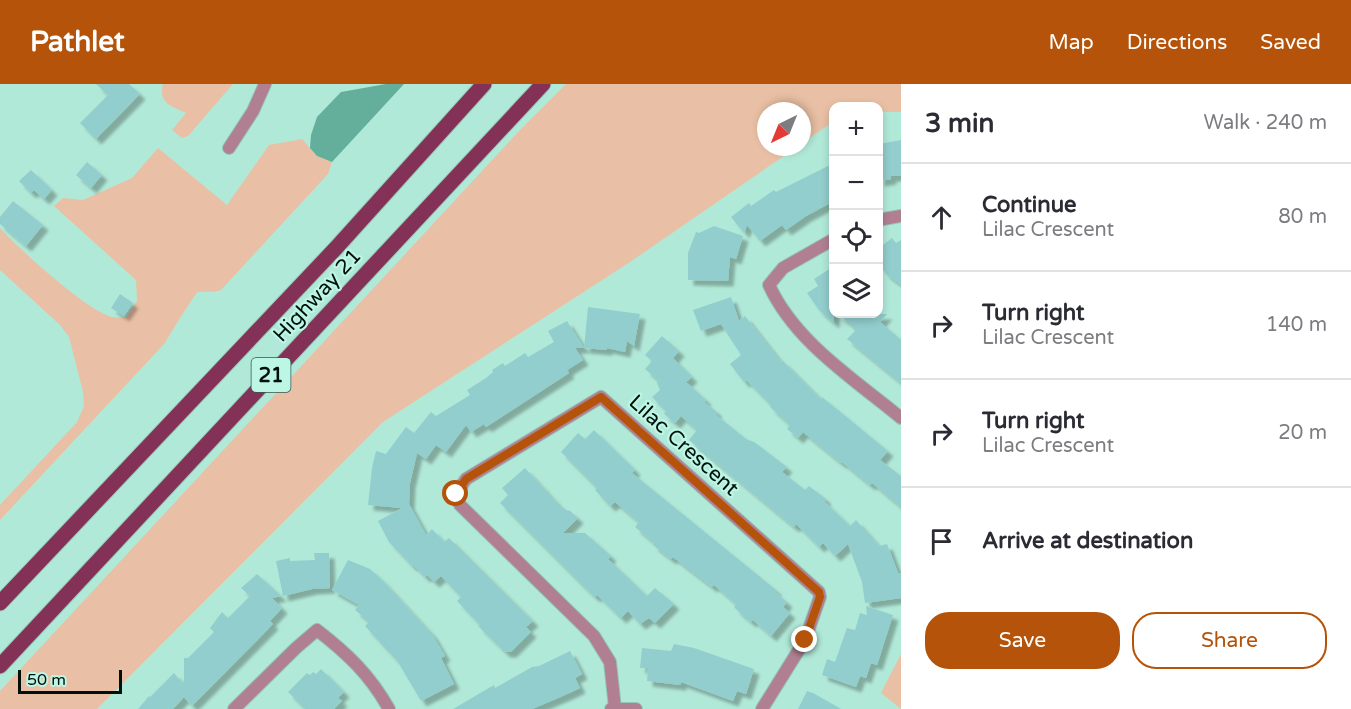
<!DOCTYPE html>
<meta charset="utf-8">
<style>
:root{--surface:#fff;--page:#f2f2f3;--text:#2b2b33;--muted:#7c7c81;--line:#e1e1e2;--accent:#b45309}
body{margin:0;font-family:"Varela Round",sans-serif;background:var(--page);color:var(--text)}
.controls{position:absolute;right:18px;top:18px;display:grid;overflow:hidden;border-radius:12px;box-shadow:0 3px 9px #0003}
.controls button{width:54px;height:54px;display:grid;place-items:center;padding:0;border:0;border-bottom:2px solid var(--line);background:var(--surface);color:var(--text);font:30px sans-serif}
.compass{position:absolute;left:757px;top:18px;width:54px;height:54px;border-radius:50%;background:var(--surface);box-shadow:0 3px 9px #0003;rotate:223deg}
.scale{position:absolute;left:18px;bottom:15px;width:104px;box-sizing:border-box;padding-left:6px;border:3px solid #00110c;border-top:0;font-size:16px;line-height:21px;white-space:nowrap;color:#00110c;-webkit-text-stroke:4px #bef6e5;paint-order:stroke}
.stop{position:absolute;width:18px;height:18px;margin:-14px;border:4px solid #b45309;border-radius:50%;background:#fff}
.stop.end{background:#b45309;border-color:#fff;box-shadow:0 2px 6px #0008}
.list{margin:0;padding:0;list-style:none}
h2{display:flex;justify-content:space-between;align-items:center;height:78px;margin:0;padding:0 24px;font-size:26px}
h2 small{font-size:20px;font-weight:400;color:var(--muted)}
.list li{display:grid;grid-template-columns:39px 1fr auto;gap:18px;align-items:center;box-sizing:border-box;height:108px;padding:0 24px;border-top:2px solid var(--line)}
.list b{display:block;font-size:22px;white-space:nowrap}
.list p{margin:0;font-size:20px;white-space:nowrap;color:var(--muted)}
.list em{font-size:20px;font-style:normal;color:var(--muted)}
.actions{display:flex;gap:12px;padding:18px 24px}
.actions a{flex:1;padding:14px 0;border:2px solid var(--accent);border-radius:24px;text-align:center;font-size:21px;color:var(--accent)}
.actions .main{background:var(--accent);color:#fff}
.icon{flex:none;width:33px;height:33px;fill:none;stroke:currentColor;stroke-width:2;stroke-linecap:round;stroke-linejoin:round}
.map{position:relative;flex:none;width:901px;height:625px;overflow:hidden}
header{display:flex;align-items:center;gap:36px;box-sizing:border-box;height:84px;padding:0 30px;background:var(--accent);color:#fff}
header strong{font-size:28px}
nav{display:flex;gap:33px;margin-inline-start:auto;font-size:21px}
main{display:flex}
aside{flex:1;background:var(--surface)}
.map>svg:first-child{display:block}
.green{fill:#e9c0a5}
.water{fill:#64af9b}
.building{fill:#92cecd;filter:url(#shadow)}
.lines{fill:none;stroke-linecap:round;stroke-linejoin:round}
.minor-casing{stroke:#95c6b7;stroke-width:14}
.primary-casing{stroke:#95c6b7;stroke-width:17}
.minor{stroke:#b08092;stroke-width:12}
.primary{stroke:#833157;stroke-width:15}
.route{stroke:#b45309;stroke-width:8}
.labels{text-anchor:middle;stroke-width:4.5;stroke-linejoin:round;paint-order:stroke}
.shield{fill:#bef6e5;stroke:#39564d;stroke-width:1.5}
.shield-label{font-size:20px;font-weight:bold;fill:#00110c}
.street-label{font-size:21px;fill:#00110c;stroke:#bef6e5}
</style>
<header>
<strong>Pathlet</strong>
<nav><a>Map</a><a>Directions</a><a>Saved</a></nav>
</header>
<main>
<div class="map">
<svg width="901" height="625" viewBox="0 0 901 625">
<defs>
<filter id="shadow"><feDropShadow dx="5.5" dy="5.5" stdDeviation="1.5" flood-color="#0004"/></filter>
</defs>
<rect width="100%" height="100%" fill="#b1e9d8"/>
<g class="green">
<path d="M163 0H233L188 52 182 54 172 46 186 29C172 22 158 20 163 0Z"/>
<polygon points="566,0 901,0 901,28 879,28 878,22 834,22 833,38 802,59 802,27 766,27 766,63 797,63 630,178 383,338 97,625 0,625 0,607 521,45"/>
<path d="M302 55 317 72 332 78 328 90 221 206C212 209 205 207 198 208 195 209 169 252 165 259L0 436V421L77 338 84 322 83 308 69 253 60 241 0 186V144C20 166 86 226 112 233 117 234 122 233 126 233L137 217 136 196 54 122 63 114 83 116 132 94 158 64 227 121 269 61Z"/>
<polygon points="901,570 901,625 881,609"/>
</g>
<polygon class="water" points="386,0 404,0 332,78 317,72 310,64 311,51 317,33 341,8"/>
<g class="building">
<polygon points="96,0 129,0 140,10 96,55 80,39 108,11"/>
<polygon points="901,56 901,92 891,92 891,95 879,97 879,60"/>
<polygon points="87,78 102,91 91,104 76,91"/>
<polygon points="834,79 834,117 806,132 786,146 782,141 760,157 747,141 744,149 731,133 749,119 751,122 774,106 776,108"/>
<polygon points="31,86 52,106 44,115 34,106 31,109 19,97"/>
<polygon points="13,117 43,141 26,162 0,140 0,133"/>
<polygon points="714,142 743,152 736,175 730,173 728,197 688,196 688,169 696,148 699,149"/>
<polygon points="892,154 896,159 901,156 901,201 886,190 879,180 879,164"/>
<polygon points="834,182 834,239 819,226 807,209 818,202 814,195"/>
<polygon points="120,210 133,219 124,232 111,224"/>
<polygon points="731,213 739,237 745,232 781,278 783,277 821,315 822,313 888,367 880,376 901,392 901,423 872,399 870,401 842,378 841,379 803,348 798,354 787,345 790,341 770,323 771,321 746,296 744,298 730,280 741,271 721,240 701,247 693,226"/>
<polygon points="588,223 640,230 634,262 627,257 625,268 607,264 607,266 584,264"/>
<polygon points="838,230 887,230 880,238 901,256 901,299 847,255 855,247 853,245 854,243"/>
<polygon points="567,237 584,264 575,264 583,276 567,286 569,289 486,343 484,340 471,348 466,341 446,368 436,361 426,375 417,369 410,399 409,420 426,451 432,445 444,458 449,454 533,537 526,543 531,548 511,568 505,568 478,542 480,541 457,517 461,513 441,492 434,498 427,491 425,493 413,481 412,482 389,458 378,437 402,424 368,421 372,384 376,367 386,370 406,343 414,349 431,328 436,332 470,311 467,306 486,294 493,288 492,286 503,279 505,282 525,269 528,273 554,258 548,247"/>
<polygon points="662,252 679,267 673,274 692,293 686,298 706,316 704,318 717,328 715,330 746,355 754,358 787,383 782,388 805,406 809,402 826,415 824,417 850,442 856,436 879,462 887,460 898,489 901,489 901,514 865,519 862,498 848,460 835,472 823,459 819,463 796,440 794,443 783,434 689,356 697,346 681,332 675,339 664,330 666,327 652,313 660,306 657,299 659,297 645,285 652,277 645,271"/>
<polygon points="594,346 635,386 632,389 776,506 775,508 787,518 783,523 790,529 771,552 753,536 751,538 739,528 734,523 736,520 714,501 712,503 673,473 671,475 653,461 654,459 635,443 639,438 615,418 610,422 595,406 597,404 561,368 578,349 585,355"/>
<polygon points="525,384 560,422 568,427 569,426 578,434 563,449 585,449 611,472 608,475 647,512 655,504 674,520 655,539 649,534 640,540 628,527 621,534 597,511 595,513 582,501 500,419 508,411 502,404"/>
<polygon points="314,469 329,469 330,504 312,505 283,512 276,477 290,474 290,477 315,476"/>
<polygon points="348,476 370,485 383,497 432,550 445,572 441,574 454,600 421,617 398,578 365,542 369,538 355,526 359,521 332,506"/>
<polygon points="257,490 281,512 272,514 282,524 270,537 273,540 192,622 184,613 173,625 138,625 149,612 150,613 174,589 184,601 184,574 188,574 214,548 210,544 222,528 228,534 250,512 241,504"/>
<polygon points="866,522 893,531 877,581 871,579 866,594 860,592 856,603 822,591 827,575 835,578 847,544 855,546 860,529 867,531"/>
<polygon points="674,560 694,564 754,585 746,610 737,607 733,617 681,598 681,601 647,597 648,584 640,584 642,564 671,567"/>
<polygon points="570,567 582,590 575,594 580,604 565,611 532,625 453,625 494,601 495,604 532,583 539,582"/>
<polygon points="321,585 344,608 338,614 342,617 334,625 305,625 288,608 307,589 310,591 313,588 316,590"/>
<polygon points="807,607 813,609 841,625 798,625"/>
</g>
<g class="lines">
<g class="minor-casing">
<g id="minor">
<polyline points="229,64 253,27 265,0"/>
<polyline points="878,136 901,132"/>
<path d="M834 155 783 184 769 201C795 258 854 295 901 334"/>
<polyline points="615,624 610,578 594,552 460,421 456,410 466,395 601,313 819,508 820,513 805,556 762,625"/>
<path d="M234 625 296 564 317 546C348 570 370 591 389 625"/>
<polyline points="611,625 636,625"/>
</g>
</g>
<g class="primary-casing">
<g id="primary">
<polyline points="0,519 336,164 484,0"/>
<polyline points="0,582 543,0"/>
</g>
</g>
<use href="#minor" class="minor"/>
<use href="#primary" class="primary"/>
</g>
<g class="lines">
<polyline class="route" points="456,410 466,395 601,313 819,508 820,513 805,556"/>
</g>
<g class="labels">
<rect class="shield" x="251.5" y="274" width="39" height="34" rx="4.5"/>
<g class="shield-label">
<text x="271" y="298">21</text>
</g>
<g class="street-label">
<text transform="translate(317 211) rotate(-47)" y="7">Highway 21</text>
<text transform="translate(684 361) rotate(42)" y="7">Lilac Crescent</text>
</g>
</g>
</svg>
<div class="controls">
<button>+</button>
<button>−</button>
<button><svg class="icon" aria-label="locate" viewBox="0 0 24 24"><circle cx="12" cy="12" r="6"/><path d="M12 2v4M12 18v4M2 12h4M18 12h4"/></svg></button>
<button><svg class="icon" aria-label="layers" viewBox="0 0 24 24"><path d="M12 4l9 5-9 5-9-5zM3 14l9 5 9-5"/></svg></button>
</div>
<svg class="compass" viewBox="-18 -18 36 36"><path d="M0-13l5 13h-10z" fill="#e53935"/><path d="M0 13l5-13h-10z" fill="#7c7c81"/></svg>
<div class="scale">50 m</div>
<div class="stop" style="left:456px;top:410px"></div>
<div class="stop end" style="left:805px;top:556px"></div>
</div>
<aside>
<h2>3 min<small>Walk · 240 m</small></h2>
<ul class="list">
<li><svg class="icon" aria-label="ahead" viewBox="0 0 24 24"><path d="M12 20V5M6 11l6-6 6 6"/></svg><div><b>Continue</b><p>Lilac Crescent</p></div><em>80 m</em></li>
<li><svg class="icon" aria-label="right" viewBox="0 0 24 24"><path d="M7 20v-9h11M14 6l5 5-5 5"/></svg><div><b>Turn right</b><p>Lilac Crescent</p></div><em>140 m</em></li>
<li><svg class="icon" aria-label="right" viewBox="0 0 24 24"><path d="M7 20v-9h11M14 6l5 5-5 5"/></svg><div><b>Turn right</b><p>Lilac Crescent</p></div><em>20 m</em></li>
<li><svg class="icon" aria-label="arrive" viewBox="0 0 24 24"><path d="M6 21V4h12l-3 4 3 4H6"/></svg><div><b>Arrive at destination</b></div></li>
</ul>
<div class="actions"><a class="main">Save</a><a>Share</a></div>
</aside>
</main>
